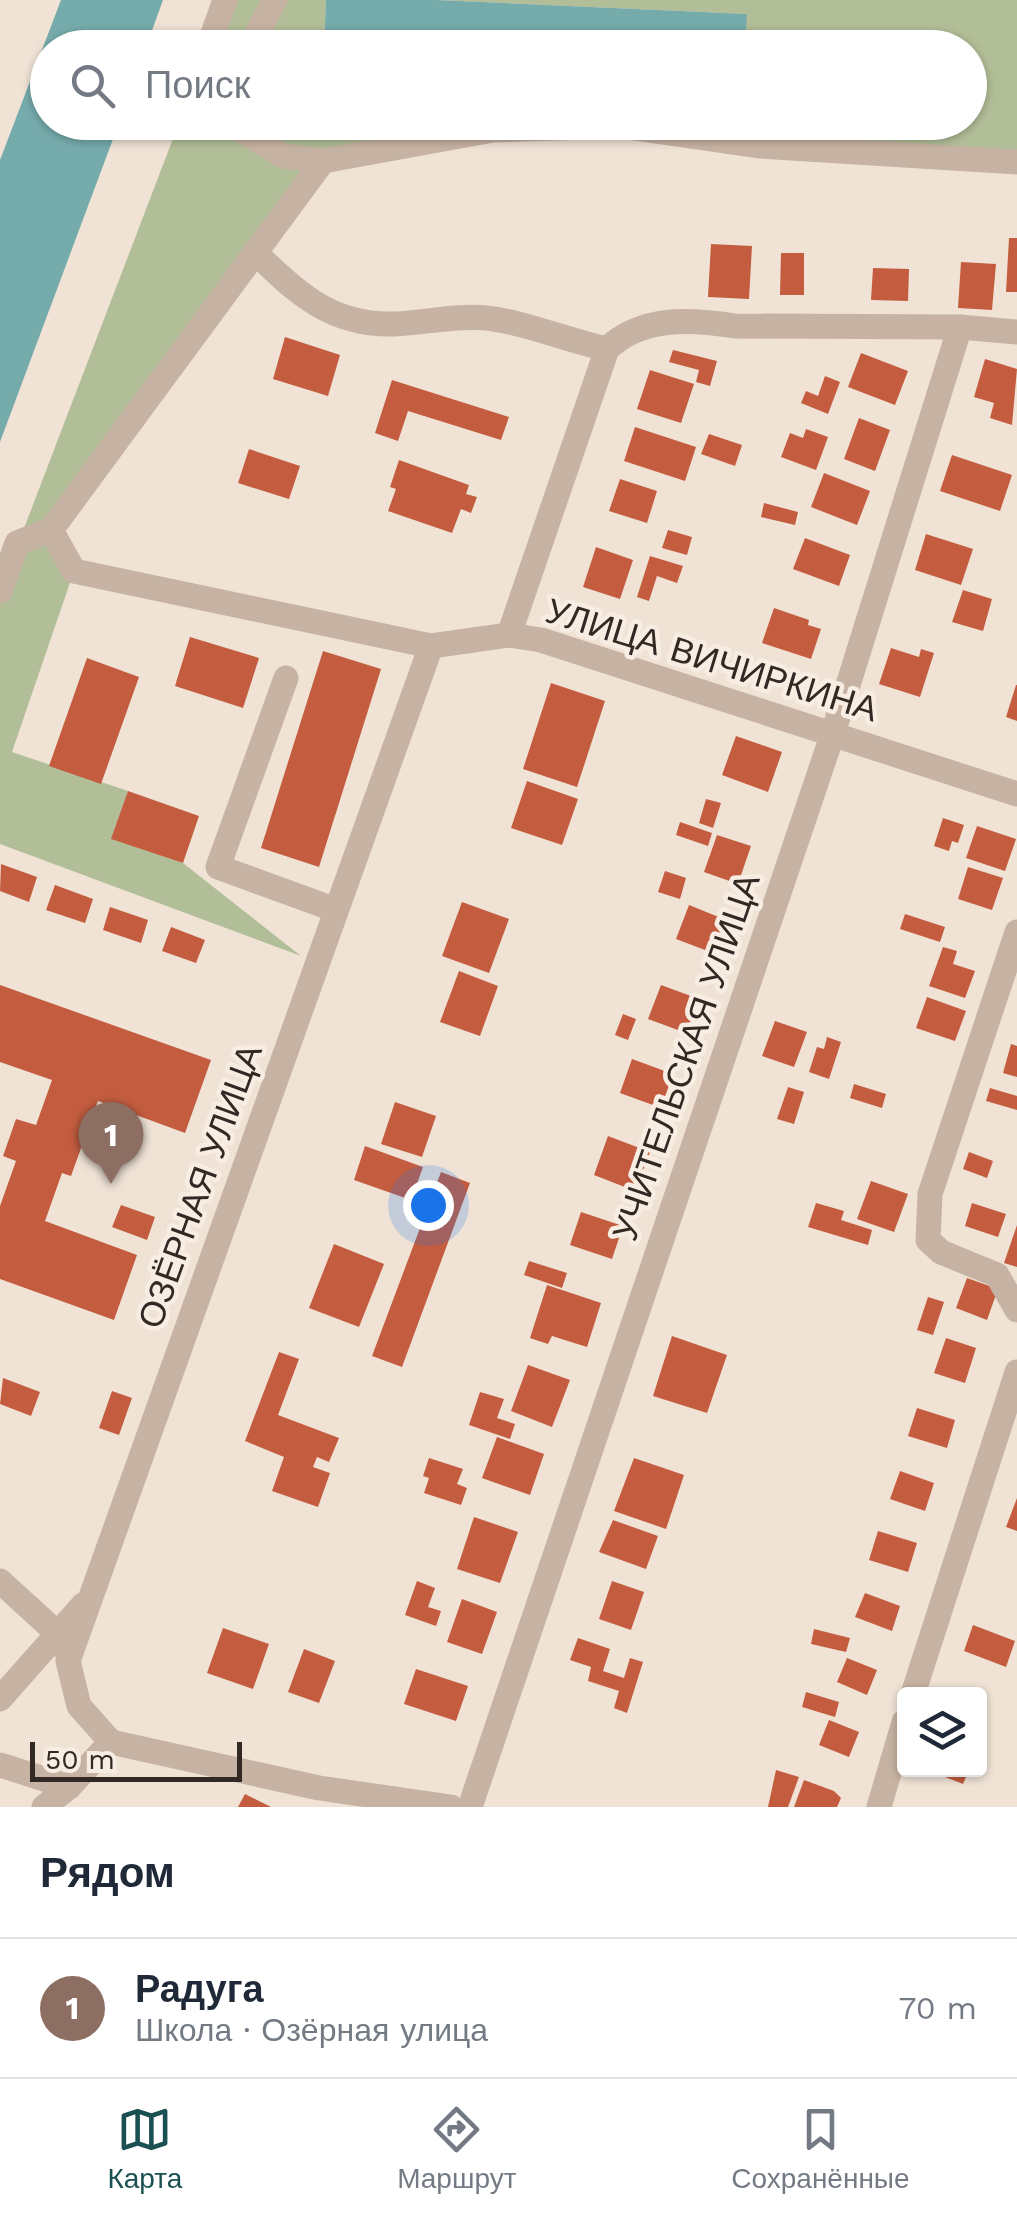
<!DOCTYPE html>
<html lang="ru">
<meta charset="utf-8">
<style>
:root{--surface:#fff;--page:#f6f6f7;--text:#1f2937;--muted:#747a83;--line:#e0e1e3;--accent:#1b5053}
body{margin:0;font-family:"Work Sans",sans-serif;background:var(--page);color:var(--text)}
.controls{position:absolute;right:30px;bottom:30px;display:grid;overflow:hidden;border-radius:10px;box-shadow:0 2px 8px #0004}
.controls button{width:90px;height:90px;display:grid;place-items:center;padding:0;border:0;border-bottom:2px solid var(--line);background:var(--surface);color:var(--text);font:50px sans-serif}
.scale{position:absolute;left:30px;bottom:25px;width:212px;box-sizing:border-box;padding-left:10px;border:5px solid #322925;border-top:0;font-size:28px;line-height:35px;white-space:nowrap;color:#322925;-webkit-text-stroke:8px #f8ede2;paint-order:stroke}
.you{position:absolute;left:428px;top:1205px;width:35px;height:35px;margin:-25px;border:8px solid #fff;border-radius:50%;background:#1a73e8;box-shadow:0 0 0 15px #1a73e833}
.badge{display:grid;place-items:center;width:65px;height:65px;border-radius:50%;background:var(--accent);color:#fff;font-size:32px;font-weight:700}
.pin{position:absolute;translate:-50% -82px;filter:drop-shadow(0 2px 5px #0008)}
.pin::after{content:'';position:absolute;top:52px;width:35px;height:30px;background:inherit;clip-path:polygon(0 0,100% 0,50% 100%)}
.list{margin:0;padding:0;list-style:none}
h2{display:flex;justify-content:space-between;align-items:center;height:130px;margin:0;padding:0 40px;font-size:42px}
h2 small{font-size:32px;font-weight:400;color:var(--muted)}
.list li{display:grid;grid-template-columns:65px 1fr auto;gap:30px;align-items:center;box-sizing:border-box;height:140px;padding:0 40px;border-top:2px solid var(--line)}
.list b{display:block;font-size:38px;white-space:nowrap}
.list p{margin:0;font-size:32px;white-space:nowrap;color:var(--muted)}
.list em{font-size:32px;font-style:normal;color:var(--muted)}
.icon{flex:none;width:55px;height:55px;fill:none;stroke:currentColor;stroke-width:2;stroke-linecap:round;stroke-linejoin:round}
.map{position:relative;flex:none;width:1017px;height:1807px;overflow:hidden}
.search{position:absolute;background:var(--surface);box-shadow:0 2px 8px #0004;left:30px;right:30px;top:30px;height:110px;display:flex;align-items:center;gap:25px;box-sizing:border-box;padding:0 35px;border-radius:55px;color:var(--muted);font-size:38px}
.sheet{height:270px;background:var(--surface)}
nav{display:flex;justify-content:space-around;align-items:center;box-sizing:border-box;height:140px;border-top:2px solid var(--line);background:var(--surface);font-size:28px;color:var(--muted)}
nav a{display:grid;justify-items:center;gap:5px}
nav .on{color:var(--accent)}
.map>svg:first-child{display:block}
.green{fill:#b2be97}
.water{fill:#76abac}
.building{fill:#c45d40}
.lines{fill:none;stroke-linecap:round;stroke-linejoin:round}
.minor{stroke:#c7b3a3;stroke-width:25}
.labels{text-anchor:middle;stroke-width:9;stroke-linejoin:round;paint-order:stroke}
.street-label{font-size:35px;fill:#322925;stroke:#f8ede2}
</style>
<div class="map">
<svg width="1017" height="1807" viewBox="0 0 1017 1807">
<rect width="100%" height="100%" fill="#f0e3d6"/>
<g class="green">
<polygon points="225,0 326,0 324,45 372,47 208,48"/>
<polygon points="437,0 1017,0 1017,162 620,126 323,161 51,530 74,571 12,752 128,791 112,839 183,863 301,956 0,844 0,591 179,123 970,122 970,48 745,47 746,14"/>
</g>
<g class="water">
<polygon points="61,0 163,0 146,47 48,48 48,122 119,123 0,442 0,160"/>
<polygon points="326,0 437,0 747,14 745,47 324,45"/>
</g>
<g class="building">
<polygon points="1009,238 1017,238 1017,292 1006,292"/>
<polygon points="711,244 752,246 749,299 708,297"/>
<polygon points="781,253 804,253 804,295 780,295"/>
<polygon points="961,262 996,264 992,310 958,308"/>
<polygon points="873,268 909,269 908,301 871,300"/>
<polygon points="285,337 340,355 328,396 273,379"/>
<polygon points="673,350 717,361 710,386 696,382 699,370 669,362"/>
<polygon points="861,353 908,371 895,405 848,387"/>
<polygon points="985,359 1017,369 1012,425 990,418 994,403 974,397"/>
<polygon points="650,370 694,384 681,423 637,409"/>
<polygon points="825,376 840,382 828,414 801,403 806,391 818,396"/>
<polygon points="392,380 509,417 501,440 408,411 398,441 375,433"/>
<polygon points="859,418 890,430 875,471 844,459"/>
<polygon points="635,427 696,447 685,481 624,461"/>
<polygon points="806,429 828,437 816,470 781,457 790,433 803,438"/>
<polygon points="709,434 742,445 735,466 701,454"/>
<polygon points="249,449 300,466 289,499 238,483"/>
<polygon points="952,455 1012,475 1000,511 940,491"/>
<polygon points="399,460 469,485 466,494 477,497 471,513 461,509 452,533 388,511 396,489 390,487"/>
<polygon points="824,473 870,491 857,525 811,507"/>
<polygon points="620,479 657,491 647,523 609,511"/>
<polygon points="764,503 798,512 795,525 761,517"/>
<polygon points="668,530 692,537 687,555 662,548"/>
<polygon points="926,534 973,549 961,585 915,570"/>
<polygon points="805,538 850,555 839,586 793,569"/>
<polygon points="596,547 633,560 620,599 583,587"/>
<polygon points="650,556 683,566 677,583 657,576 649,601 637,597"/>
<polygon points="963,590 992,599 983,631 952,622"/>
<polygon points="774,608 809,620 808,625 821,629 811,659 762,643"/>
<polygon points="190,637 259,658 243,708 175,686"/>
<polygon points="891,648 919,657 921,649 934,653 920,697 879,684"/>
<polygon points="323,651 381,669 319,867 261,848"/>
<polygon points="87,658 139,677 101,784 49,766"/>
<polygon points="551,683 605,701 577,787 523,769"/>
<polygon points="1016,685 1017,685 1017,721 1006,717"/>
<polygon points="736,736 782,752 768,792 722,775"/>
<polygon points="527,781 578,799 562,845 511,828"/>
<polygon points="128,791 199,816 183,863 111,839"/>
<polygon points="706,799 721,803 713,828 699,823"/>
<polygon points="943,818 964,825 958,843 952,841 949,851 934,846"/>
<polygon points="680,822 712,833 708,846 676,835"/>
<polygon points="977,826 1016,839 1005,871 966,858"/>
<polygon points="717,835 751,846 738,884 704,872"/>
<polygon points="1,864 37,877 29,902 0,891"/>
<polygon points="968,867 1003,878 992,910 958,899"/>
<polygon points="665,871 686,878 680,899 658,892"/>
<polygon points="55,885 93,899 85,923 46,910"/>
<polygon points="462,902 509,919 489,973 442,956"/>
<polygon points="689,905 726,920 713,953 676,939"/>
<polygon points="110,907 148,920 141,943 103,930"/>
<polygon points="905,914 945,927 940,942 900,929"/>
<polygon points="171,927 205,940 196,963 162,951"/>
<polygon points="943,947 957,951 953,964 975,971 965,998 929,986"/>
<polygon points="459,971 498,986 480,1036 440,1022"/>
<polygon points="0,985 211,1060 185,1133 98,1101 71,1176 62,1173 45,1221 137,1255 114,1320 0,1279 0,1206 16,1161 3,1156 16,1119 36,1125 52,1080 0,1062"/>
<polygon points="661,985 699,999 686,1033 648,1019"/>
<polygon points="927,997 966,1011 955,1041 916,1028"/>
<polygon points="623,1014 636,1019 628,1040 615,1035"/>
<polygon points="775,1021 807,1032 794,1067 762,1056"/>
<polygon points="827,1037 841,1042 829,1079 809,1072 817,1047 824,1049"/>
<polygon points="1011,1044 1017,1046 1017,1077 1003,1073"/>
<polygon points="632,1059 673,1074 661,1108 620,1093"/>
<polygon points="854,1084 886,1094 882,1108 850,1098"/>
<polygon points="788,1087 804,1092 794,1124 777,1119"/>
<polygon points="990,1088 1017,1096 1017,1110 986,1101"/>
<polygon points="395,1102 436,1116 422,1157 381,1144"/>
<polygon points="608,1136 650,1152 635,1191 594,1175"/>
<polygon points="365,1146 423,1167 411,1200 354,1180"/>
<polygon points="969,1152 993,1161 987,1178 963,1169"/>
<polygon points="441,1172 470,1183 402,1367 372,1356"/>
<polygon points="871,1181 908,1194 894,1232 857,1219"/>
<polygon points="816,1203 844,1211 841,1220 872,1230 868,1245 808,1227"/>
<polygon points="972,1203 1006,1214 998,1237 965,1226"/>
<polygon points="121,1205 155,1217 147,1240 112,1227"/>
<polygon points="581,1212 623,1226 612,1259 570,1245"/>
<polygon points="1017,1225 1017,1267 1004,1263"/>
<polygon points="334,1244 384,1264 359,1327 309,1308"/>
<polygon points="529,1261 567,1273 562,1288 524,1275"/>
<polygon points="967,1278 998,1289 987,1320 956,1308"/>
<polygon points="547,1285 601,1303 587,1347 552,1336 548,1344 530,1338"/>
<polygon points="928,1297 944,1302 933,1335 917,1330"/>
<polygon points="672,1336 727,1355 707,1413 653,1396"/>
<polygon points="946,1338 976,1348 965,1383 934,1373"/>
<polygon points="279,1352 299,1359 278,1415 339,1438 329,1462 317,1457 313,1467 330,1473 318,1507 272,1491 284,1457 245,1441"/>
<polygon points="528,1365 570,1380 552,1427 511,1411"/>
<polygon points="3,1378 40,1392 31,1416 0,1404"/>
<polygon points="112,1391 132,1398 119,1435 99,1428"/>
<polygon points="480,1392 504,1399 497,1418 515,1424 510,1439 469,1425"/>
<polygon points="917,1408 955,1420 947,1448 908,1436"/>
<polygon points="497,1437 544,1454 530,1495 482,1478"/>
<polygon points="429,1458 463,1469 457,1484 467,1488 461,1505 424,1493 429,1478 423,1476"/>
<polygon points="634,1458 684,1475 666,1529 614,1511"/>
<polygon points="900,1471 934,1483 925,1511 890,1499"/>
<polygon points="1017,1498 1017,1531 1006,1527"/>
<polygon points="474,1517 518,1532 500,1583 457,1569"/>
<polygon points="613,1520 658,1536 646,1569 599,1552"/>
<polygon points="878,1531 917,1543 908,1572 869,1560"/>
<polygon points="417,1581 435,1588 428,1607 441,1611 436,1626 405,1615"/>
<polygon points="612,1581 644,1592 631,1630 599,1619"/>
<polygon points="865,1593 900,1606 892,1631 855,1617"/>
<polygon points="462,1599 497,1612 482,1654 447,1642"/>
<polygon points="973,1625 1015,1641 1006,1667 964,1651"/>
<polygon points="223,1628 269,1644 253,1689 207,1673"/>
<polygon points="814,1629 850,1638 846,1652 811,1644"/>
<polygon points="578,1638 610,1649 603,1671 624,1678 630,1658 643,1662 627,1713 614,1708 619,1691 588,1681 591,1667 570,1660"/>
<polygon points="304,1649 335,1661 319,1703 288,1692"/>
<polygon points="847,1658 877,1670 867,1695 837,1682"/>
<polygon points="416,1669 468,1686 456,1721 404,1704"/>
<polygon points="806,1692 839,1702 835,1717 802,1707"/>
<polygon points="829,1720 859,1732 849,1757 819,1745"/>
<polygon points="776,1770 799,1777 788,1807 768,1807"/>
<polygon points="927,1770 969,1770 963,1784"/>
<polygon points="804,1780 834,1791 841,1798 837,1807 794,1807"/>
<polygon points="245,1794 271,1807 238,1807"/>
</g>
<g class="lines">
<g class="minor">
<polyline points="208,48 225,0"/>
<polyline points="242,48 251,44 275,0"/>
<polyline points="227,122 284,156 323,161 493,130 620,126 759,146 1017,162"/>
<path d="M255 252C297 294 333 326 394 324 426 323 454 315 487 318 524 322 569 341 607 349"/>
<polyline points="51,530 74,571 431,646 509,635 541,640 1017,794"/>
<polyline points="51,530 323,161"/>
<polyline points="0,591 17,543 51,530"/>
<path d="M509 635 607 349C642 316 689 319 735 326L960 327 1017 332"/>
<polyline points="286,678 218,867 336,910"/>
<polyline points="1017,932 930,1194 928,1240 941,1252 997,1275 1017,1310"/>
<polyline points="0,1581 58,1634 63,1647"/>
<polyline points="913,1694 1017,1372"/>
<polyline points="0,1699 83,1605"/>
<polyline points="111,1742 79,1706 68,1661 431,646"/>
<polyline points="111,1742 319,1788 451,1807"/>
<polyline points="0,1765 69,1787 111,1742"/>
<polyline points="44,1807 69,1787"/>
<polyline points="470,1807 833,733 960,327"/>
<polyline points="879,1807 904,1722"/>
</g>
</g>
<g class="labels">
<g class="street-label">
<text transform="translate(712 660) rotate(17)" y="12">УЛИЦА ВИЧИРКИНА</text>
<text transform="translate(686 1057) rotate(-71)" y="12">УЧИТЕЛЬСКАЯ УЛИЦА</text>
<text transform="translate(200 1186) rotate(-70)" y="12">ОЗЁРНАЯ УЛИЦА</text>
</g>
</g>
</svg>
<div class="controls">
<button><svg class="icon" aria-label="layers" viewBox="0 0 24 24"><path d="M12 4l9 5-9 5-9-5zM3 14l9 5 9-5"/></svg></button>
</div>
<div class="scale">50 m</div>
<div class="you"></div>
<div class="pin badge" style="left:111px;top:1184px;background:#8d6e63">1</div>
<div class="search"><svg class="icon" aria-label="search" viewBox="0 0 24 24"><circle cx="10" cy="10" r="6"/><path d="M15 15l6 6"/></svg>Поиск</div>
</div>
<section class="sheet">
<h2>Рядом<small></small></h2>
<ul class="list">
<li><span class="badge" style="background:#8d6e63">1</span><div><b>Радуга</b><p>Школа · Озёрная улица</p></div><em>70 m</em></li>
</ul>
</section>
<nav>
<a class="on"><svg class="icon" aria-label="map" viewBox="0 0 24 24"><path d="M3 6l6-2 6 2 6-2v14l-6 2-6-2-6 2zM9 4v14M15 6v14"/></svg>Карта</a>
<a><svg class="icon" aria-label="directions" viewBox="0 0 24 24"><path d="M12 3l9 9-9 9-9-9zM9 14v-3h6M13 9l2 2-2 2"/></svg>Маршрут</a>
<a><svg class="icon" aria-label="saved" viewBox="0 0 24 24"><path d="M7 4h10v16l-5-4-5 4z"/></svg>Сохранённые</a>
</nav>
